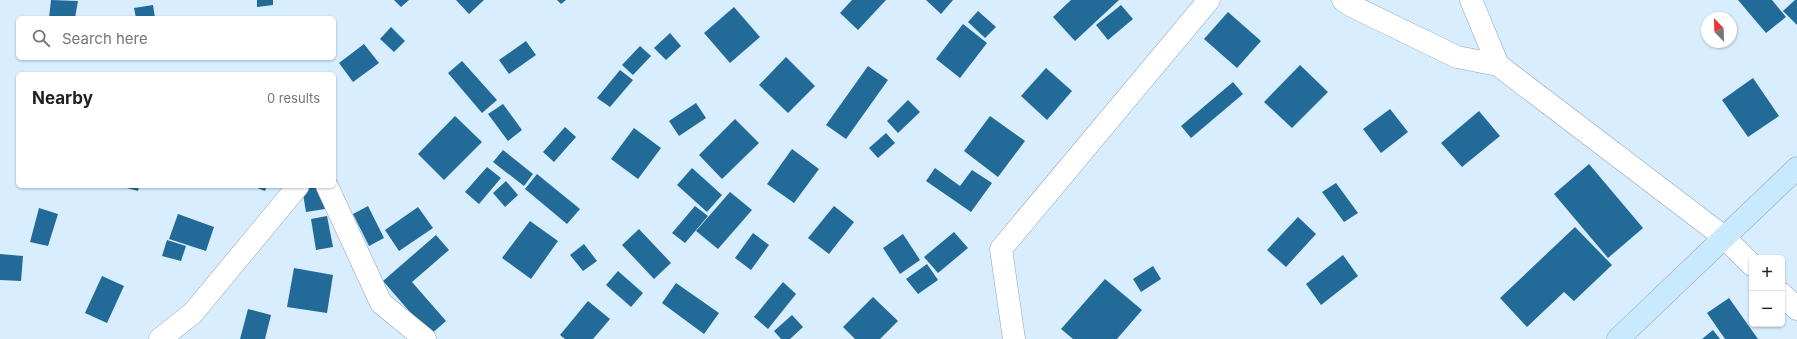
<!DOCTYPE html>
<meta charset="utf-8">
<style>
:root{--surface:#fff;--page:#f2f2f2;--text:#202124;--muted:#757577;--line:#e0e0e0}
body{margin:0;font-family:Inter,sans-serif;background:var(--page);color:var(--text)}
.controls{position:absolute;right:12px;bottom:12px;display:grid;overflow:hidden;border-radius:6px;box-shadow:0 1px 3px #0004}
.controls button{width:36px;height:36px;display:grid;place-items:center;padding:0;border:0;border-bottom:1px solid var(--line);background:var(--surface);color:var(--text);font:20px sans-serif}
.compass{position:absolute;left:1701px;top:12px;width:36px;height:36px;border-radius:50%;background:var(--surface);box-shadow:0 1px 3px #0004;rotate:337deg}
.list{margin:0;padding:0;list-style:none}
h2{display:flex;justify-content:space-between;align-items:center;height:52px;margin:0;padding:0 16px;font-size:17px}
h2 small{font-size:13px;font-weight:400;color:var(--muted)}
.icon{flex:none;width:22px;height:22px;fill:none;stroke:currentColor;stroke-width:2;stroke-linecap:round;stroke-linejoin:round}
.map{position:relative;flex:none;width:1797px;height:339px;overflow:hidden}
.search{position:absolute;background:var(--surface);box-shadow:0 1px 3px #0004;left:16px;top:16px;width:320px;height:44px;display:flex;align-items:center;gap:10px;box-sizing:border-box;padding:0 14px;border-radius:6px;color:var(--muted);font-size:15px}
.panel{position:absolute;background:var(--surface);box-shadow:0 1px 3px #0004;left:16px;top:72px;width:320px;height:116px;border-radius:6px}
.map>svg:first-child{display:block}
.building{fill:#226b98}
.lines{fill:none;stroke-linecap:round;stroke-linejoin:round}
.minor-casing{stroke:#91a5b4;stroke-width:23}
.secondary-casing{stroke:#91a5b4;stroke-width:23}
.minor{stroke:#fff;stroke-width:22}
.secondary{stroke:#c8e9fe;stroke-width:22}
</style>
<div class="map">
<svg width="1797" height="339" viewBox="0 0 1797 339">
<rect width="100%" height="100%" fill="#d8edfd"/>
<g class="building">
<polygon points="51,0 78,1 75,18 49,18"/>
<polygon points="257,0 273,0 273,5 257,7"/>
<polygon points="394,0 409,0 401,7"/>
<polygon points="456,0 484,0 469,14"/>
<polygon points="557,0 566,0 561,4"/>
<polygon points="852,0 886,0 858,30 840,13"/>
<polygon points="926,0 953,0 941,14"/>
<polygon points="1071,0 1119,0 1075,41 1053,17"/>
<polygon points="1738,0 1772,0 1786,17 1766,33"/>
<polygon points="1795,0 1797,0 1797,25 1783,11"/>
<polygon points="153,5 155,18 136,18 134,8"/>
<polygon points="1121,5 1133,19 1108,40 1096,25"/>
<polygon points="734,7 760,37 730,63 704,33"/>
<polygon points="978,11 996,27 985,38 968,22"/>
<polygon points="1228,12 1261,41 1237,68 1204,39"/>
<polygon points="963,24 987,43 960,78 936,59"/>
<polygon points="391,27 405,41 394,52 380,39"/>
<polygon points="670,33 681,46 666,60 654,48"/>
<polygon points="526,41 536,55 509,74 499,60"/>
<polygon points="364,44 379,63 353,82 339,63"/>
<polygon points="640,46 651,56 633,75 622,65"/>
<polygon points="786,57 815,86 788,113 759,85"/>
<polygon points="462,61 497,100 482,113 448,73"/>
<polygon points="1300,65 1328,92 1292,128 1264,102"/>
<polygon points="868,66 888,80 846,139 826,125"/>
<polygon points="1046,68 1072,91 1047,120 1021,96"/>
<polygon points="620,70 633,80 610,107 597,98"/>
<polygon points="1753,78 1779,116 1748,137 1722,100"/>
<polygon points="1233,82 1243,94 1191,138 1181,126"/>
<polygon points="908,100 920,112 898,133 887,121"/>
<polygon points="696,103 706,118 679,136 669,121"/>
<polygon points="503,104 522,130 508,141 488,114"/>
<polygon points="1390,109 1408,132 1381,153 1363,129"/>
<polygon points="1479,111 1500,136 1462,167 1441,143"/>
<polygon points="455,116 482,142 444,180 418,154"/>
<polygon points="990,116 1025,141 998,177 964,151"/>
<polygon points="735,119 759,143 722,179 699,155"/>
<polygon points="565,127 576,137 554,162 543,152"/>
<polygon points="634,128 661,148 638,179 611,159"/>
<polygon points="886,133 895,143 878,158 869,148"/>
<polygon points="792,149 819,169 794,203 767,184"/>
<polygon points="503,150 533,174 524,186 493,162"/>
<polygon points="1589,164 1643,228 1608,258 1554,194"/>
<polygon points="487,167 501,178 479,204 465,192"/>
<polygon points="692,168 722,195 707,212 677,185"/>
<polygon points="935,168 960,186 972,170 992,183 971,212 926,181"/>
<polygon points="537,174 580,209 567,224 525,189"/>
<polygon points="506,181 518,195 505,207 493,193"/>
<polygon points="1336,183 1358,213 1344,222 1322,192"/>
<polygon points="119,186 139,186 138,191"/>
<polygon points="252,186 267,186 265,191"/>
<polygon points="314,186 321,186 325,209 306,212 302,188"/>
<polygon points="730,192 752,210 718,249 696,231"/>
<polygon points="368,206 384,238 369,246 353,214"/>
<polygon points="695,206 708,216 685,243 672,233"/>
<polygon points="834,206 854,222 829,254 808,238"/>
<polygon points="418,207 433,228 399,251 385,230"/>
<polygon points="39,208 58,214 48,246 30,242"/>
<polygon points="178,214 214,227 206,251 169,239"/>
<polygon points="327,216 333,247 316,250 311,219"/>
<polygon points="1298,217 1316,234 1286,267 1267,250"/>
<polygon points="530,221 558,241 531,279 502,258"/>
<polygon points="1575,227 1612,265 1574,301 1564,292 1527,327 1500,298"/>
<polygon points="639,229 671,263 654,279 622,245"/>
<polygon points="954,232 968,248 938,273 924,257"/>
<polygon points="753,233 769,245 751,270 735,258"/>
<polygon points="903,234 920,260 900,274 883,248"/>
<polygon points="436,235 449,250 412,282 446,321 430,335 383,281"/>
<polygon points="167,240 186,246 181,261 162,256"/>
<polygon points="584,244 597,261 583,271 570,255"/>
<polygon points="0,254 23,256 21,281 0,280"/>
<polygon points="1343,255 1358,276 1321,305 1306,284"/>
<polygon points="927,264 938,280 918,294 906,279"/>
<polygon points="1153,266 1161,279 1141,292 1133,279"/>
<polygon points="294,268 333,275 327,313 287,307"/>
<polygon points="618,271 643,293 631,307 606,285"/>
<polygon points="102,276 124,286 107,323 85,313"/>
<polygon points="1105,279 1142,310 1117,339 1073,339 1061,329"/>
<polygon points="783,282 796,294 768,329 754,317"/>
<polygon points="676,283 719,313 704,334 662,303"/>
<polygon points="873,297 898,321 880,339 855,339 843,327"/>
<polygon points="1729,298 1758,339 1725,339 1707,313"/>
<polygon points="588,301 610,319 593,339 565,339 560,335"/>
<polygon points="248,309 271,315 265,339 240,339"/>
<polygon points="792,315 803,327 790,339 781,339 774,331"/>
<polygon points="1713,330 1720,339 1702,339"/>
</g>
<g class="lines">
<g class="minor-casing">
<g id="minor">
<polyline points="1343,0 1352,6 1457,57 1498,65 1724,237 1752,265"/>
<polyline points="1471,0 1498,65"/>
<polyline points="327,186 381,303 425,339"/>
<polyline points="1782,294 1797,309"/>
<polyline points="160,339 193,313 298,186"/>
<polyline points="1014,339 1001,249 1209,0"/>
</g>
</g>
<g class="secondary-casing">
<polyline id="secondary" points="1618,339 1797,168"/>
</g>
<use href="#minor" class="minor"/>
<use href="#secondary" class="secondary"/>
</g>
</svg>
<div class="controls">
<button>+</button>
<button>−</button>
</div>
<svg class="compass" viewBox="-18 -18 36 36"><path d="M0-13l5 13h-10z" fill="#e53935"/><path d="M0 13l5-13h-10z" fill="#757577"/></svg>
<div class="search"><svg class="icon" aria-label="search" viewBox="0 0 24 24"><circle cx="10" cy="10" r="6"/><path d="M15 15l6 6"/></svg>Search here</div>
<section class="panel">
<h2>Nearby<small>0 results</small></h2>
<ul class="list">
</ul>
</section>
</div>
